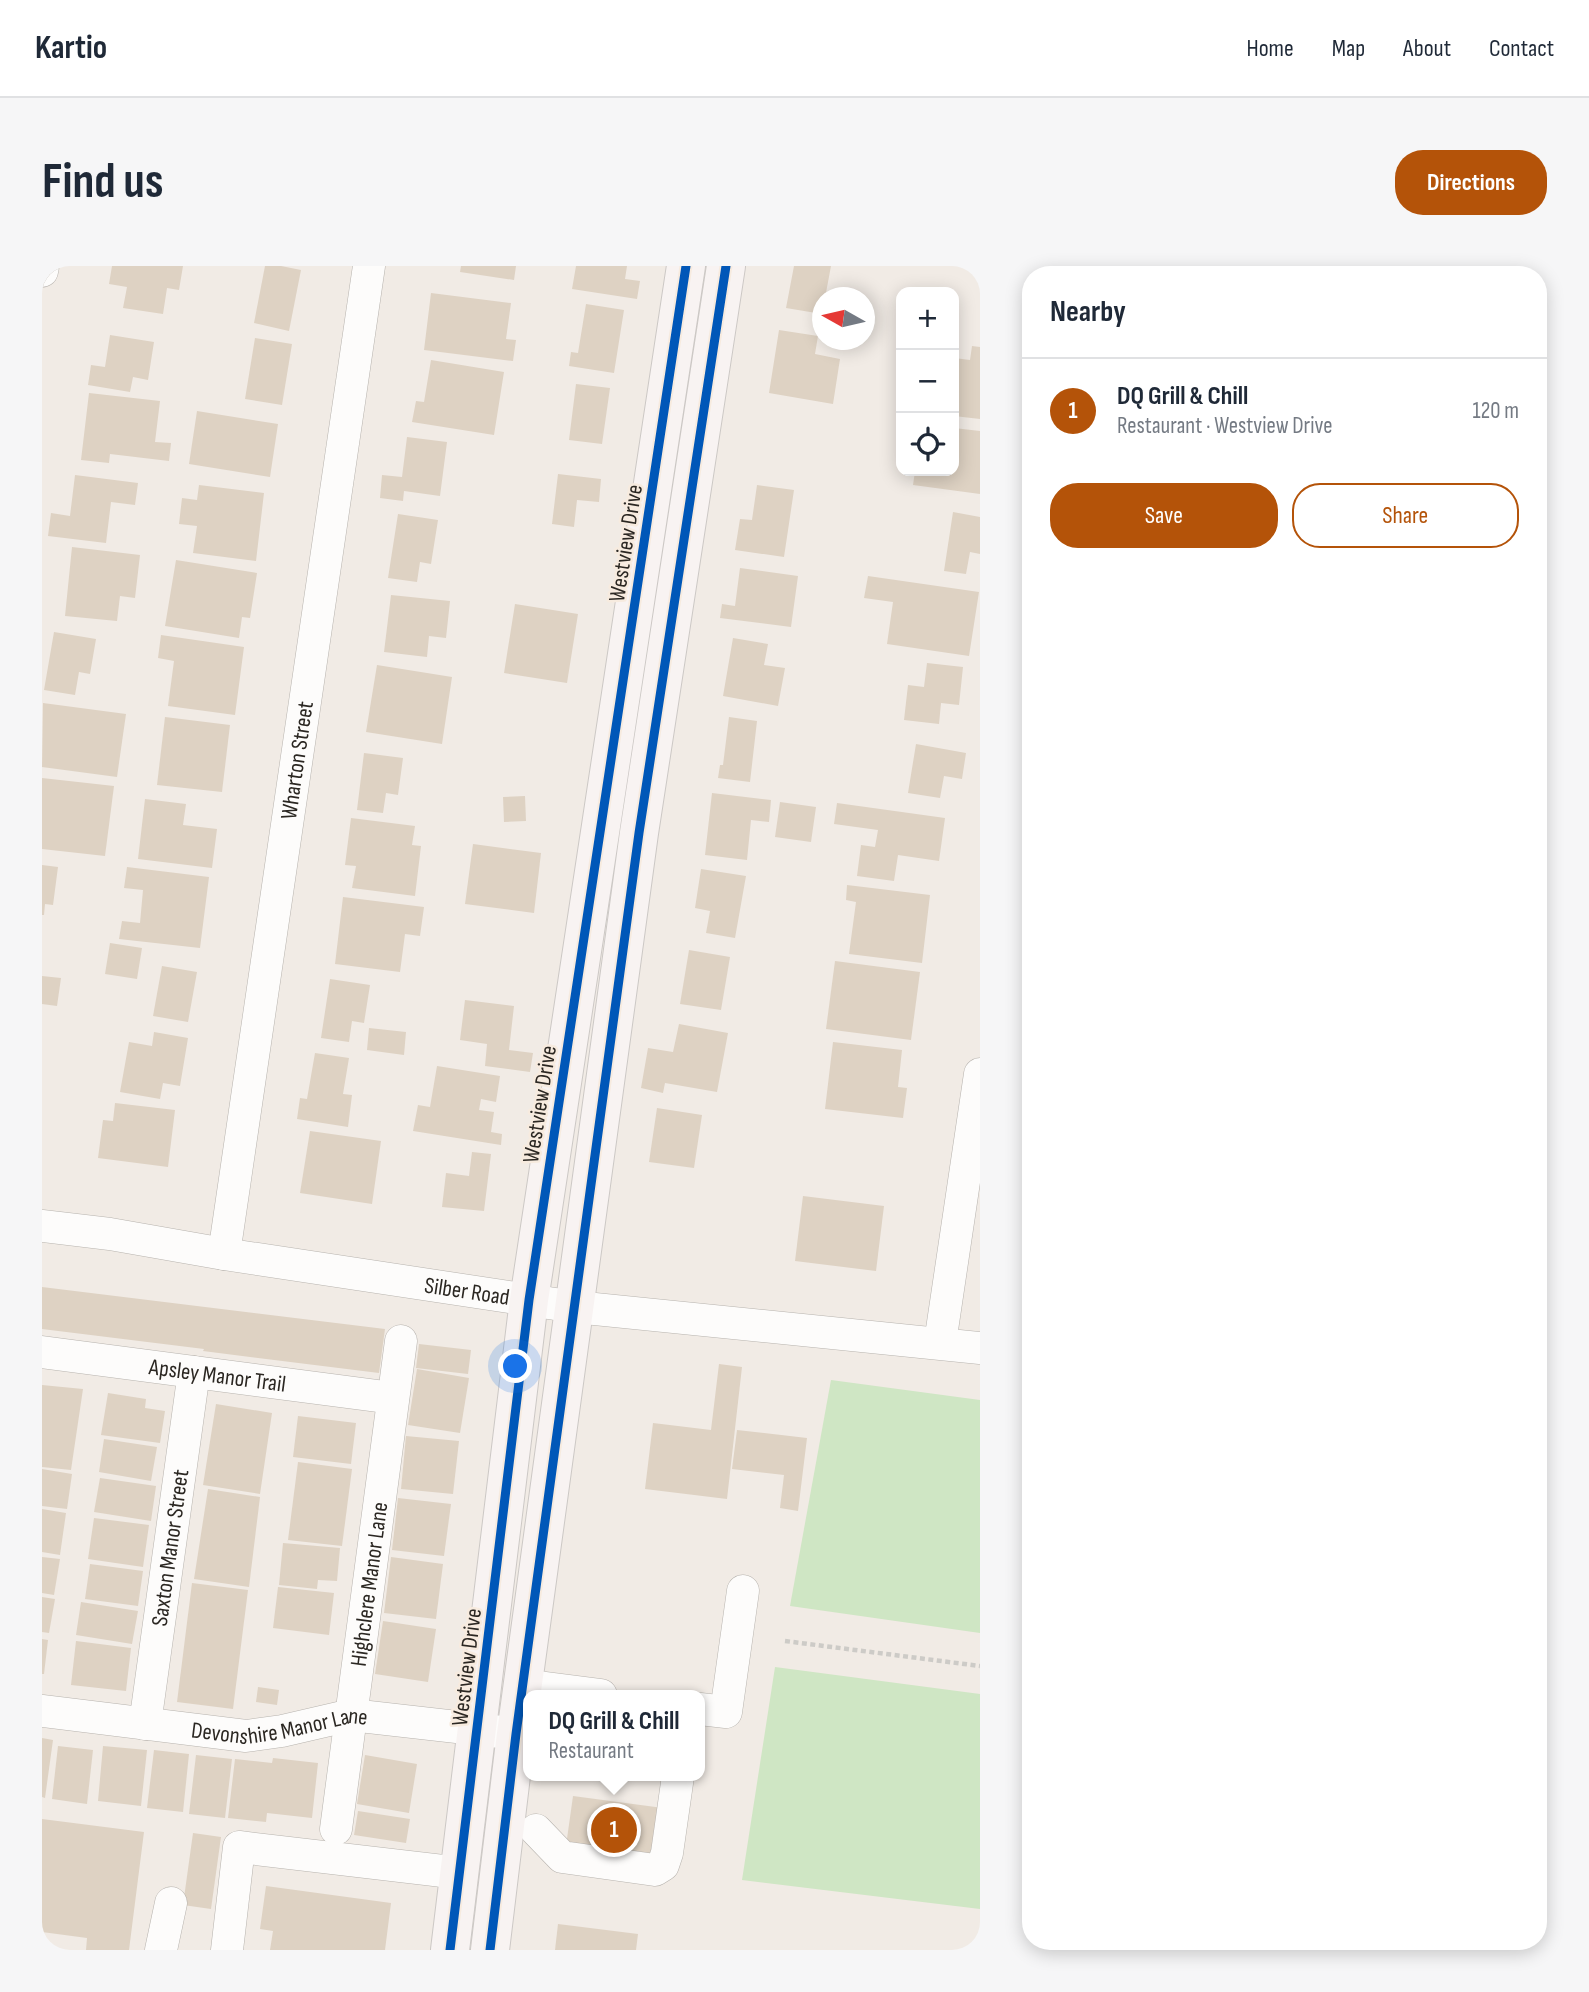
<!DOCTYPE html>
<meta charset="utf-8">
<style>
:root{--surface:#fff;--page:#f6f6f7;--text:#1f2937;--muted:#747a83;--line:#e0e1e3;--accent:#b45309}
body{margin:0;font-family:"Sofia Sans Condensed",sans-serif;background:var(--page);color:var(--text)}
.controls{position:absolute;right:21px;top:21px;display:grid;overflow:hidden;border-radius:14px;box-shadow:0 4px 18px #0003}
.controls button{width:63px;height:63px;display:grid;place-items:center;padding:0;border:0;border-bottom:2px solid var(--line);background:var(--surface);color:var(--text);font:35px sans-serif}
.compass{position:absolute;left:770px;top:21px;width:63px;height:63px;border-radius:50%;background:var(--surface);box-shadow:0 4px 18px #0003;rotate:278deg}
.you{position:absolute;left:474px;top:1101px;width:24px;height:24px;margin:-18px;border:5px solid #fff;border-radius:50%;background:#1a73e8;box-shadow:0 0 0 10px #1a73e833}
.badge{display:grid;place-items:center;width:46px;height:46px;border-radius:50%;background:var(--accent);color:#fff;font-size:23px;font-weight:700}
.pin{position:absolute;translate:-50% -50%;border:4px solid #fff;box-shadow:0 2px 7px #0006}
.popup{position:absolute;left:481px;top:1424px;width:182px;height:91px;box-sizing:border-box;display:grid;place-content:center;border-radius:14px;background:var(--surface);filter:drop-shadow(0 2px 5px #0005);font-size:23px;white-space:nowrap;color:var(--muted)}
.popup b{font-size:26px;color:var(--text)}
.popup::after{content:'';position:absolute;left:50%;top:100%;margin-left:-14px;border:14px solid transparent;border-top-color:var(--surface)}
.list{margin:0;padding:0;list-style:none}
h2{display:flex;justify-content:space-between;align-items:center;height:91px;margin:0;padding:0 28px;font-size:30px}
h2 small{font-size:23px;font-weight:400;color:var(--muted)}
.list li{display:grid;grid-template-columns:46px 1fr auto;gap:21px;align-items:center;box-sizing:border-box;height:105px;padding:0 28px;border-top:2px solid var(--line)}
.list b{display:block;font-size:26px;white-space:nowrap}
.list p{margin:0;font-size:23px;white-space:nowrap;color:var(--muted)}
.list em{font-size:23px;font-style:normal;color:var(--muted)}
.actions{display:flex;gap:14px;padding:21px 28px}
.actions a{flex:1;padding:16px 0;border:2px solid var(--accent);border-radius:28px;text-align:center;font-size:24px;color:var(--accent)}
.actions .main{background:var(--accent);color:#fff}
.icon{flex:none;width:38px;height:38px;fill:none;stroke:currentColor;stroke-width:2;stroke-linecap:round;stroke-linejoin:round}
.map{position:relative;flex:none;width:938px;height:1684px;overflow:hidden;border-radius:28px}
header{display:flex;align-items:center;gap:42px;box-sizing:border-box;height:98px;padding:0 35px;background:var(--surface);border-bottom:2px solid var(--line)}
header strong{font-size:33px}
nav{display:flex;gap:38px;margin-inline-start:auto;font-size:24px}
.intro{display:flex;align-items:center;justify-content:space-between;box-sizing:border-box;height:168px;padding:0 42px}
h1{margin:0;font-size:49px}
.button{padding:18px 32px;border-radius:28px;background:var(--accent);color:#fff;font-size:24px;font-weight:700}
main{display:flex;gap:42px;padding:0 42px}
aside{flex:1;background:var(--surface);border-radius:28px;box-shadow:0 4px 18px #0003}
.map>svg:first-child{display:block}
.green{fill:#cfe6c4}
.building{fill:#ded2c3}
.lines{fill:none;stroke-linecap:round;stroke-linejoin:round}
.minor-casing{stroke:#b7b3ae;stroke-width:33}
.major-casing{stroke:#ccc8c5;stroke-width:40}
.path{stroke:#cdcbc7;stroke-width:4.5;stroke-dasharray:5 3.5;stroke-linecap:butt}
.minor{stroke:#fdfcfb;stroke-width:32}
.major{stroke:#f8f3f2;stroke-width:38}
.cycleway-casing{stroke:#f7ebdf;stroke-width:13}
.cycleway{stroke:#0057b8;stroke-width:9}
.labels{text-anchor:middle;stroke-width:5;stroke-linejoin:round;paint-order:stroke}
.street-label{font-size:23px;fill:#2b2722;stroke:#f7ebdf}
</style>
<header>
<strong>Kartio</strong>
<nav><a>Home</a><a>Map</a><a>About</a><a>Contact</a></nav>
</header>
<div class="intro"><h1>Find us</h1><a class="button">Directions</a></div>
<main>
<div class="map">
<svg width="938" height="1684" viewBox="0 0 938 1684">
<rect width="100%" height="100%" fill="#f1ebe5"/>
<g class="green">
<polygon points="789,1114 938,1134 938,1367 748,1340"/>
<polygon points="733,1401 938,1428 938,1643 700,1614"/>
</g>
<g class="building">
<polygon points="70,0 141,0 137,24 125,22 121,48 81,42 85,21 67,18"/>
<polygon points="223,0 239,0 259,4 247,65 212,57"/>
<polygon points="419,0 474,0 472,14 418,6"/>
<polygon points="534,0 585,0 583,13 598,15 595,33 530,23"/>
<polygon points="752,0 789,0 783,32 780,32 780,48 744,42"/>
<polygon points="389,27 469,37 464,73 474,74 471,95 382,84"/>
<polygon points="544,38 582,44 572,107 527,100 529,86 536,87"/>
<polygon points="737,64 776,70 773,88 798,93 791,138 727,127"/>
<polygon points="68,69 112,76 106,114 91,111 88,126 46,119 49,99 63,101"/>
<polygon points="213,72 250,78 240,139 203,133"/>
<polygon points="930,80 938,81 938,153 912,150 912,92 928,94"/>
<polygon points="389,94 462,106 452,169 370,156 374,135 382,136"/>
<polygon points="534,118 568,122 560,178 527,174"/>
<polygon points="47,127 118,135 113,176 129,177 127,195 68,188 67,197 39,194"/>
<polygon points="155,145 236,158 228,211 147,198"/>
<polygon points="912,162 938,165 938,228 871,219 873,205 912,205"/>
<polygon points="365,171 405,176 398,230 362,225 361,235 338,232 340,209 360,211"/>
<polygon points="516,208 559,213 557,236 535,234 532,261 510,258"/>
<polygon points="33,209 96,217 93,239 69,236 64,277 6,270 9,247 28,250"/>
<polygon points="157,219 222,227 214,295 151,287 155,260 137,258 140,232 155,234"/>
<polygon points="715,219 752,224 742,291 693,284 698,253 710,254"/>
<polygon points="911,246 938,251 938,288 928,286 924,308 902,305"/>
<polygon points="356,248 396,254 389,298 378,296 375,316 346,312"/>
<polygon points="30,281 98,289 93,332 78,330 75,355 23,350"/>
<polygon points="134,294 215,307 208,352 200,351 197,372 123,360"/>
<polygon points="698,302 756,310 749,361 678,352 680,338 693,340"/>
<polygon points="826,310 937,326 927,390 845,378 851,336 822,332"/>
<polygon points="349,329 408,335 404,372 387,370 385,391 342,386"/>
<polygon points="473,338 536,348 525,417 462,407"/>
<polygon points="12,366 54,373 48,408 37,406 33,429 2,424"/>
<polygon points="119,369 202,381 193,449 126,440 132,395 116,392"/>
<polygon points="691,372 726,378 722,399 743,402 736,440 681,430"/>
<polygon points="885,397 921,401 917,439 899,437 897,458 862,454 866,419 882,421"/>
<polygon points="335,399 410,411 400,478 324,466"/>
<polygon points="1,437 84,448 75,511 0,501"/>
<polygon points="123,451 188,459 180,526 115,519"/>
<polygon points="687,451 715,455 708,516 676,512 678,499 681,499"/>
<polygon points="874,478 924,487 920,513 902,510 898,532 866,527"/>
<polygon points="322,487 361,492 356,529 344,527 341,547 315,544"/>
<polygon points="0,512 72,520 63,590 0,583"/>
<polygon points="670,527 729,534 727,556 709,554 705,594 663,589"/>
<polygon points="483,530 484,555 462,556 461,531"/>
<polygon points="103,533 144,538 141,559 175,563 170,602 96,593"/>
<polygon points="738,536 774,541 769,576 733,571"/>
<polygon points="795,537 903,552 897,595 856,589 852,615 815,610 819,579 833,581 836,564 792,558"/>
<polygon points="309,552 373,560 370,579 379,580 373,630 310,622 314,600 303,599"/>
<polygon points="431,578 499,587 492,647 423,638"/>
<polygon points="0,599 16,601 11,639 3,638 2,649 0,649"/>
<polygon points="85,601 167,611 158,682 77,673 80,655 98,657 101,624 82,622"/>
<polygon points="659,603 704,610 693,672 664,667 668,645 653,642"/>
<polygon points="805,619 888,629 880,697 807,688 814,636 804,634"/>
<polygon points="301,631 382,641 378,670 363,668 358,706 293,698"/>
<polygon points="68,677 100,682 95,713 63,708"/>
<polygon points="647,684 688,691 679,744 638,738"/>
<polygon points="793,695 878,706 869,774 784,763"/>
<polygon points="120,700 155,706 146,756 111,750"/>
<polygon points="0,710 19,712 15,740 0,738"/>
<polygon points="288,713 328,719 322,757 310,755 307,776 279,772"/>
<polygon points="423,734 472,740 467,784 491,787 488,806 443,800 445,778 418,774"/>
<polygon points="637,758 686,767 675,826 623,817 621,827 599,822 606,782 631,786"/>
<polygon points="327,762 364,766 362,789 325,784"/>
<polygon points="112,766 146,772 138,820 121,817 118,833 78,826 87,776 110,780"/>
<polygon points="791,776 860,784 856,821 865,822 861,852 783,843"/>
<polygon points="273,787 307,792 301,828 310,829 306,861 255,853 258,832 265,833"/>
<polygon points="395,800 458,810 454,836 439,833 437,844 452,846 449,866 460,868 459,879 371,865 376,839 388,841"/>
<polygon points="73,837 133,844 126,901 56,892 61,854 71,855"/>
<polygon points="615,842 660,849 652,902 607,896"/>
<polygon points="268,865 339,875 330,938 258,927"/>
<polygon points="430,886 449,888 442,945 400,941 404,907 427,910"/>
<polygon points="761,930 842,940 834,1005 753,995"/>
<polygon points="0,1021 343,1063 337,1107 161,1085 162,1083 0,1063"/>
<polygon points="377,1078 429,1084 426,1108 374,1102"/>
<polygon points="677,1098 700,1101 685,1233 603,1223 611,1157 669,1164"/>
<polygon points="375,1103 427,1112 418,1167 366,1159"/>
<polygon points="0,1119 41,1123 29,1204 0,1201"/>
<polygon points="66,1127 104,1133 103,1142 123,1145 118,1177 59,1169"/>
<polygon points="174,1138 230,1147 218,1228 161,1219"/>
<polygon points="256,1150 314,1157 309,1198 251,1191"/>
<polygon points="695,1164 765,1172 756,1245 738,1242 742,1209 690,1203"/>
<polygon points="364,1170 417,1175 411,1228 359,1223"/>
<polygon points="62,1173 115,1181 109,1215 57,1206"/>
<polygon points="256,1196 310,1203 300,1280 246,1274"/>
<polygon points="0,1203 30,1208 25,1243 0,1240"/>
<polygon points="58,1212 114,1220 109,1255 52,1246"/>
<polygon points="166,1223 218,1231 207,1321 152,1313"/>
<polygon points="356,1232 409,1238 402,1290 350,1284"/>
<polygon points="0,1243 24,1247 18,1289 0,1286"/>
<polygon points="52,1252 107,1259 101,1301 46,1293"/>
<polygon points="241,1277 298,1282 295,1315 276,1314 275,1323 237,1319"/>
<polygon points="0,1291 18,1293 12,1329 0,1327"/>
<polygon points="349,1291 401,1298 394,1353 342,1347"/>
<polygon points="48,1298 101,1305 96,1340 43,1333"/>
<polygon points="150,1317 206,1324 191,1443 135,1436"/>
<polygon points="236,1321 292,1327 287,1369 231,1362"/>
<polygon points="0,1331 13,1333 7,1367 0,1366"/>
<polygon points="39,1336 96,1345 90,1378 34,1369"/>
<polygon points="341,1355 394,1363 386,1416 333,1408"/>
<polygon points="0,1373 6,1374 2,1408 0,1408"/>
<polygon points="34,1375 89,1382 84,1425 29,1419"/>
<polygon points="216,1421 237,1424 235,1439 214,1436"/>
<polygon points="0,1472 11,1474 3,1532 0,1531"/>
<polygon points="16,1480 51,1484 45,1538 10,1533"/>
<polygon points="61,1480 105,1484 99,1540 56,1535"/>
<polygon points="112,1484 147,1488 141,1546 105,1542"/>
<polygon points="154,1489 190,1493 183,1552 147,1548"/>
<polygon points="323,1489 375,1498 367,1547 315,1538"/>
<polygon points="231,1492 276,1497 270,1552 225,1547 224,1556 186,1552 193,1493 230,1497"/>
<polygon points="531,1530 621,1542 614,1599 523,1587"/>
<polygon points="316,1545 368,1553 364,1577 312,1569"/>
<polygon points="0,1553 102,1566 87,1684 44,1684 45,1672 0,1666"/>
<polygon points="151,1567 179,1571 169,1643 141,1639"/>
<polygon points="224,1620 349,1637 343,1684 228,1684 231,1665 218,1663"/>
<polygon points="516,1658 596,1668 594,1684 513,1684"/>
</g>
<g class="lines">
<g class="minor-casing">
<g id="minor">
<polyline points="0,5 1,0"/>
<path id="s1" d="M0 960 68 968 182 988 533 1041 938 1082"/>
<path id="s2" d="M182 988 327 0"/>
<polyline points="898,1077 938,808"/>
<path id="s3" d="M0 1086 351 1132"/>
<polyline points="481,1419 559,1429"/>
<polyline points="658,1443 684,1446 701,1325"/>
<path id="s4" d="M0 1445 204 1470 240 1465 309 1449 459 1466"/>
<path id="s5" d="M103 1458 152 1106"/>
<path id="s6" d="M294 1563 359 1075"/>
<polyline points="494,1564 520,1591 613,1604 621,1599 625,1587 636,1510"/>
<polyline points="119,1684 129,1637"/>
<polyline points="185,1684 197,1581 418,1607"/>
</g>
</g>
<g class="major-casing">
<g id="major">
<polyline points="408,1684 487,1034 644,0"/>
<polyline points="448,1684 474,1468 597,567 684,0"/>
</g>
</g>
<polyline class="path" points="743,1375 938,1400"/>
<use href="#minor" class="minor"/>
<use href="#major" class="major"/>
<g class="cycleway-casing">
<g id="cycleway">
<polyline points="408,1684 487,1034 644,0"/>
<polyline points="448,1684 474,1468 597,567 684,0"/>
</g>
</g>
<use href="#cycleway" class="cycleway"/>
</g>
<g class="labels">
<g class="street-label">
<text transform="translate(583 277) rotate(-81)" y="8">Westview Drive</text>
<text dy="8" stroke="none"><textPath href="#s2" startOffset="499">Wharton Street</textPath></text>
<text transform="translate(497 838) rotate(-81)" y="8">Westview Drive</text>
<text dy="8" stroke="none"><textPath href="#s1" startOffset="430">Silber Road</textPath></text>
<text dy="8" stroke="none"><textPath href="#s3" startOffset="177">Apsley Manor Trail</textPath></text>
<text dy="8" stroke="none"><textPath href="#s5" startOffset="178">Saxton Manor Street</textPath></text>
<text dy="8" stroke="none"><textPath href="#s6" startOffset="247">Highclere Manor Lane</textPath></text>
<text transform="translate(424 1401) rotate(-83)" y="8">Westview Drive</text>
<text dy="8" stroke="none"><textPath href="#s4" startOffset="240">Devonshire Manor Lane</textPath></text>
</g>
</g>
</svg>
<div class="controls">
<button>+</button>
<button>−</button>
<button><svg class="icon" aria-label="locate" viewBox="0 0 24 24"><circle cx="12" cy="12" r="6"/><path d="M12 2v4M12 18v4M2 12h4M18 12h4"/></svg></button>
</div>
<svg class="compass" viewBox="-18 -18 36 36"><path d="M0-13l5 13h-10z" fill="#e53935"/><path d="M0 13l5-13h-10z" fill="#747a83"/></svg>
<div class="you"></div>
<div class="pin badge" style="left:572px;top:1564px">1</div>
<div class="popup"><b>DQ Grill &amp; Chill</b>Restaurant</div>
</div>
<aside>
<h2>Nearby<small></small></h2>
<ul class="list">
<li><span class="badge">1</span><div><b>DQ Grill &amp; Chill</b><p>Restaurant · Westview Drive</p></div><em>120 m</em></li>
</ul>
<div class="actions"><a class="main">Save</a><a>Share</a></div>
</aside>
</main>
